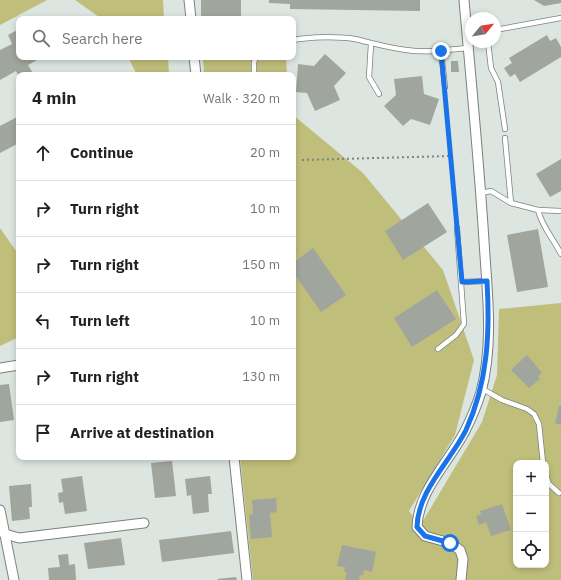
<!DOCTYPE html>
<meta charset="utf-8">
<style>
:root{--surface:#fff;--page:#f6f6f6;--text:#202124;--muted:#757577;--line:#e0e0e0}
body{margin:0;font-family:"IBM Plex Sans",sans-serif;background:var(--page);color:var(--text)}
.controls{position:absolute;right:12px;bottom:12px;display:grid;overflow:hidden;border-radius:8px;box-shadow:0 2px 6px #0003}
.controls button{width:36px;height:36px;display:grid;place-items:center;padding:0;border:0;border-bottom:1px solid var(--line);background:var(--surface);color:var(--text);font:20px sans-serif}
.compass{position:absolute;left:465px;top:12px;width:36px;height:36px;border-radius:50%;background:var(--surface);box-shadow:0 2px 6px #0003;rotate:60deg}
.stop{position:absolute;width:12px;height:12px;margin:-9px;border:3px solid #1a73e8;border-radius:50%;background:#fff}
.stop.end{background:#1a73e8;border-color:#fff;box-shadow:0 1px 4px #0008}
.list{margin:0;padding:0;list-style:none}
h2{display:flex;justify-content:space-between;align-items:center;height:52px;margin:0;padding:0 16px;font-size:17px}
h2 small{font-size:13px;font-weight:400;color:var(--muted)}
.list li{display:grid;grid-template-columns:26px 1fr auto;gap:12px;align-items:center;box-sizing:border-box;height:56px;padding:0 16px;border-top:1px solid var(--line)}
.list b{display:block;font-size:15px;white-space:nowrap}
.list em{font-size:13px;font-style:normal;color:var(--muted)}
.icon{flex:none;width:22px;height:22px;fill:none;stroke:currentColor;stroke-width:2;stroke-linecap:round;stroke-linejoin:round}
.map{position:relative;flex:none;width:561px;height:580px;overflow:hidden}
.search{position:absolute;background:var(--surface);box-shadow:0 2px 6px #0003;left:16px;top:16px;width:280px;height:44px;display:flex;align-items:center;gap:10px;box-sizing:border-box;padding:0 14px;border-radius:8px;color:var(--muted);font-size:15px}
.panel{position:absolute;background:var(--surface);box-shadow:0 2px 6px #0003;left:16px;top:72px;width:280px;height:388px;border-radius:8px}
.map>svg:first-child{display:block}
.green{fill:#c0be7b;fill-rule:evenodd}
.building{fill:#a0a59d}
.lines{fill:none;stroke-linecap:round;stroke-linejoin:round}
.lane-casing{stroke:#7a827d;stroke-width:6}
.street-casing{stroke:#7a827d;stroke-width:11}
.path{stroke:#7e8480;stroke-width:2;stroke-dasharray:2 3;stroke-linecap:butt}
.lane{stroke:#fff;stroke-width:4.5}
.street{stroke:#fff;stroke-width:9}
.route{stroke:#1a73e8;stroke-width:5}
</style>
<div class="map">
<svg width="561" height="580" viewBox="0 0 561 580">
<rect width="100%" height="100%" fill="#dce5df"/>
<g class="green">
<polygon points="0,0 47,0 0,25"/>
<polygon points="75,0 163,0 164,19 102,19"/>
<polygon points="128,57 168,57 169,75 137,75"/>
<polygon points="203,57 286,57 287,75 204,75"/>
<path d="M293 115 363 173 443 270 474 360 455 435 409 511 420 526 482 422 497 375 499 309 561 303V580H253L240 457H293ZM516 463H546V565H516Z"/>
<polygon points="0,228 19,255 19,337 0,346"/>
</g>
<g class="building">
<rect x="201" y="0" width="40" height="19"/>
<polygon points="269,0 420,0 420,11 290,9 290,4 269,3"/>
<polygon points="534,0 561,0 561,3 544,6"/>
<polygon points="19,29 19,57 43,57 28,65 34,75 18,75 16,71 0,80 0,50 12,44 8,35"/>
<polygon points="547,35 550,41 556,38 561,47 561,57 520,82 515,74 510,77 504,68 512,63 509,58"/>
<polygon points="325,54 346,73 334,86 340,100 315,111 307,93 296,92 298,64 314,66"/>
<polygon points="451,61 458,61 459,72 451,72"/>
<polygon points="422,76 424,94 439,99 430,125 411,119 403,126 384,106 396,95 394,79"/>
<polygon points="19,116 19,143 0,153 0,126"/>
<polygon points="561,159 561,191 550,197 536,174"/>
<polygon points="428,203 447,232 403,260 385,231"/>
<polygon points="538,229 548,287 517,292 507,235"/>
<polygon points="313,248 346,295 321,312 293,272 293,263"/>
<polygon points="437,290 456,319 412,347 394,318"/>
<polygon points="527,355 542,373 538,377 540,379 529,388 511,370"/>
<polygon points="9,384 14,420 0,422 0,385"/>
<polygon points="559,406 561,406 561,425 555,423"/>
<polygon points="172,461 176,496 155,498 151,463"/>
<polygon points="82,476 87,511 65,514 63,502 59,503 58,493 63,492 61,479"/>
<polygon points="210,476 212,494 208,494 209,512 193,514 191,495 187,496 185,479"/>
<polygon points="31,484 32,507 29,507 30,519 12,521 9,486"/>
<polygon points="276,498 277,512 270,513 272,537 251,539 249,515 253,514 252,500"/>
<polygon points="502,504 511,530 491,536 486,522 479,525 476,516 481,514 480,511"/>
<polygon points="231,531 234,553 162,562 159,540"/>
<polygon points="121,538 125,565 88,569 84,543"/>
<polygon points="342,545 376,552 372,572 364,570 363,576 360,575 359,580 345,580 347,572 344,572 345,567 337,566"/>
<polygon points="68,554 69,565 75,564 76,580 49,580 48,568 60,567 58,555"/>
<polygon points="236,577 237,580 218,580 217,579"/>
</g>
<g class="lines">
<g class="lane-casing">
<g id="lane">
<polyline points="495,30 561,18"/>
<path d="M293 40C308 37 340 36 355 39 372 43 389 48 406 50 427 53 448 50 468 48"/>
<polyline points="488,42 491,68 498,82 505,129"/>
<polyline points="371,44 369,77 379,94"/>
<polyline points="441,51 445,87"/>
<polyline points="254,75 254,62 256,57"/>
<polyline points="505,138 511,203"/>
<path d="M481 193 491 191 511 203 538 210C542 227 553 238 561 254"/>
<polyline points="538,210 561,211"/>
<polyline points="462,282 487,281"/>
<polyline points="438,349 456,335 464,324 457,228"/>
<polyline points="481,388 502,400 527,409 534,414 539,424 543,463"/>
<polyline points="546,475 549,484 559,493"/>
</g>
</g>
<g class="street-casing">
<g id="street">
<polyline points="189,0 191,19"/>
<polyline points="194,57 196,75"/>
<polyline points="0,368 19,365"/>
<polyline points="234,457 247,580"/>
<polyline points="0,510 14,580"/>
<polyline points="0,531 5,534 19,538 144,523"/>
<path d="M461 580 463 559 460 550 450 543 425 536 417 527C418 491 449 462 465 431 471 419 477 405 481 392 494 343 487 291 484 241 479 161 471 80 464 0"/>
</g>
</g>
<g class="path">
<polyline points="446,94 456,221"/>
<polyline points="302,160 451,156"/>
</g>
<use href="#lane" class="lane"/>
<use href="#street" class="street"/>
</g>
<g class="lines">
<path class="route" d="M441 51 462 282 487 281C490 332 488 382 466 430 450 462 418 490 417 527L425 536 450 543"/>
</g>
</svg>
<div class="controls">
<button>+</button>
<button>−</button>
<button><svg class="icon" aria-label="locate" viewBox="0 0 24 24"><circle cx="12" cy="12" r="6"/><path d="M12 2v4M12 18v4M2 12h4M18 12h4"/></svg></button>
</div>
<svg class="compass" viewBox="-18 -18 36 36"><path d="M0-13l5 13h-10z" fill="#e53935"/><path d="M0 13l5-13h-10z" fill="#757577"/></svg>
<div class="stop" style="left:450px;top:543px"></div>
<div class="stop end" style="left:441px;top:51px"></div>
<div class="search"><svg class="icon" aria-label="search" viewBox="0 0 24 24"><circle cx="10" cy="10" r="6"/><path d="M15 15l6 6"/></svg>Search here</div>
<section class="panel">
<h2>4 min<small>Walk · 320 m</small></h2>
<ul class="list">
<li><svg class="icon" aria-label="ahead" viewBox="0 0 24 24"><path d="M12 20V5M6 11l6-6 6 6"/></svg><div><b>Continue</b></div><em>20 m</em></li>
<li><svg class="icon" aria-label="right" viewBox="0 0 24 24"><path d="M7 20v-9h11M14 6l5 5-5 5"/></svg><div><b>Turn right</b></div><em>10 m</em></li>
<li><svg class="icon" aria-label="right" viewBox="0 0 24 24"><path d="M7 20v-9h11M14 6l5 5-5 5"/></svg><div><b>Turn right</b></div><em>150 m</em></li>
<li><svg class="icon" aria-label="left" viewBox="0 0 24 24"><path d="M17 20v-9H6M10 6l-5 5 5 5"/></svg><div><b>Turn left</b></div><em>10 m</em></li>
<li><svg class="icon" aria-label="right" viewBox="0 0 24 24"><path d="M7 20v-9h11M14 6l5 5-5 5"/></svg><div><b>Turn right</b></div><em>130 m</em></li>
<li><svg class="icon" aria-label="arrive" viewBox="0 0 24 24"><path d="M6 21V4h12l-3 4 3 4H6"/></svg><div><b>Arrive at destination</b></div></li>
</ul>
</section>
</div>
